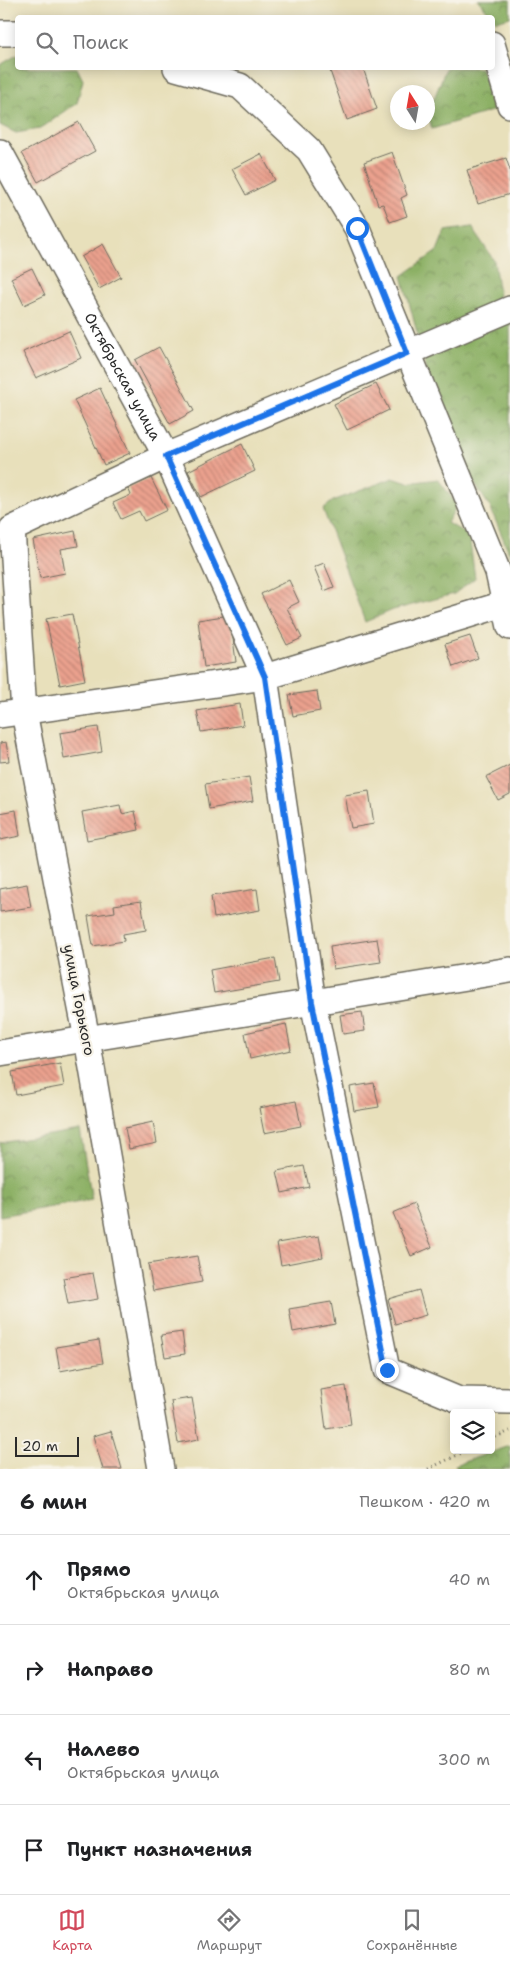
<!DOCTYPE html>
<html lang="ru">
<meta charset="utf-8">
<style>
:root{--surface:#fff;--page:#f2f2f2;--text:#202124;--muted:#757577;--line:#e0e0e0;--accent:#d1495b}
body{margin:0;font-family:"Shantell Sans",sans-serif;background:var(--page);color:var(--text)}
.controls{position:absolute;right:15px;bottom:15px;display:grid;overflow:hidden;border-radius:5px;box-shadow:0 2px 12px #0003}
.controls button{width:45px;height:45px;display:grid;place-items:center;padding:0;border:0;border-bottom:1px solid var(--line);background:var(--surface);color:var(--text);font:25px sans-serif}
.compass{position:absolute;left:390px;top:85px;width:45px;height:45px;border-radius:50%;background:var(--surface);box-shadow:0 2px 12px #0003;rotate:349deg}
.scale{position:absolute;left:15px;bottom:12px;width:64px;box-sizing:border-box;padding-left:5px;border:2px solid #2b2b2b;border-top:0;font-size:14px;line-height:18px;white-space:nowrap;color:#2b2b2b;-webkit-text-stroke:4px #f7f3e8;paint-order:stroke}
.stop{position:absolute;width:15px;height:15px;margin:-11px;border:4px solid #1a73e8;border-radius:50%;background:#fff}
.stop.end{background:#1a73e8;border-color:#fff;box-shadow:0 1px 5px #0008}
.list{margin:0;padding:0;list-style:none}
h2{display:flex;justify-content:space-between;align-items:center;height:65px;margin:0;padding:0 20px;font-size:21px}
h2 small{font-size:16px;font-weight:400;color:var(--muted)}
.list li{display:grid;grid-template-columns:32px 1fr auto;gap:15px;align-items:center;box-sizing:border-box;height:90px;padding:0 20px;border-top:1px solid var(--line)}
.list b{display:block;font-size:19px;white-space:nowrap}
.list p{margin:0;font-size:16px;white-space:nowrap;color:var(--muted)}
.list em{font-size:16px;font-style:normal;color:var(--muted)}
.icon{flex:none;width:28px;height:28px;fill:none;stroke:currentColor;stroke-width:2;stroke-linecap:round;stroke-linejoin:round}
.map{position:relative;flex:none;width:510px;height:1469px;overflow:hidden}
.search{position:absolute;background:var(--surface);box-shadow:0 2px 12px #0003;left:15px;right:15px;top:15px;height:55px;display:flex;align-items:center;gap:12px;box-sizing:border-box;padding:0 18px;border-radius:5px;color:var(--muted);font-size:19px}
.sheet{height:425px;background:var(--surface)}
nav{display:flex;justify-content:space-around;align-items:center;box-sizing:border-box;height:70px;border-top:1px solid var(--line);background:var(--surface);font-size:14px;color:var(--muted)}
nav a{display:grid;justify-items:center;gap:2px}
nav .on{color:var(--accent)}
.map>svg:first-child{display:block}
.forest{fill:url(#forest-crowns);stroke:#5c6e48}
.building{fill:url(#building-back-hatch)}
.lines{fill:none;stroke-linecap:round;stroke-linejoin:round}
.street-casing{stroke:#6d6a5d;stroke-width:28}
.path{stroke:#6d6a5d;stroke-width:3;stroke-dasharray:1 4;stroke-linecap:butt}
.street{stroke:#fff;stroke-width:25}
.route{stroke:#1a73e8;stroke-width:6}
.labels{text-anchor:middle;stroke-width:4.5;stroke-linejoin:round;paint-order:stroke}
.street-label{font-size:15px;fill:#2b2b2b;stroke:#f7f3e8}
</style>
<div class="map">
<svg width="510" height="1469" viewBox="0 0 510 1469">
<defs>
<pattern id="forest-crowns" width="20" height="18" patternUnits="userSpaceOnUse" patternTransform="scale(1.25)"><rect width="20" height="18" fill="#8cb065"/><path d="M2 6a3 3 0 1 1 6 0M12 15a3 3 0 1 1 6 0" fill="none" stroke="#738f53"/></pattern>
<pattern id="building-back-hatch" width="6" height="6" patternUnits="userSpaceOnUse" patternTransform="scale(1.25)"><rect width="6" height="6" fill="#eba18e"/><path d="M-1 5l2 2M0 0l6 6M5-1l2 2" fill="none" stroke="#bf8374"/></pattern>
</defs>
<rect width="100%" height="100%" fill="#f7f3e8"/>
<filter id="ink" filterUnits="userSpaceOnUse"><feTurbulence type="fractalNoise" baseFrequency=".02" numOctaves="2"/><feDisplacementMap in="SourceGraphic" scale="10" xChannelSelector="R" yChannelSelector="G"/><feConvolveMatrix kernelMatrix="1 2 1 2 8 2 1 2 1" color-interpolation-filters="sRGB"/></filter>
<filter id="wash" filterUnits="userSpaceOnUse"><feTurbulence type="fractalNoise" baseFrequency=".0096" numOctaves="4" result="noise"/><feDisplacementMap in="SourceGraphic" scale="20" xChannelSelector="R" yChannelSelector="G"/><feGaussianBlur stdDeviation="1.12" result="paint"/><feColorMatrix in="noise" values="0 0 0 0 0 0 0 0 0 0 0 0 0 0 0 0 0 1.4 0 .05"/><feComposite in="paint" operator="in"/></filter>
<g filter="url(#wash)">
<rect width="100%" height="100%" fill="#e8e0bb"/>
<g class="forest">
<polygon points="478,0 510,0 510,17 496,21"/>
<polygon points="17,55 18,68 77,68 83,80 77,103 40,129 16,133 0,125 0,65"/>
<polygon points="446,68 481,68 495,110 432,129 428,114"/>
<polygon points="472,227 494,261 499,295 489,313 419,340 402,276 437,251 445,231"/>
<polygon points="510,317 510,555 490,507 445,438 424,360"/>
<polygon points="393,478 408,483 438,479 457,505 447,523 469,535 475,578 454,594 393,610 365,622 323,509 333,501"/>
<polygon points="80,1130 92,1200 0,1216 0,1143"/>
<polygon points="510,1446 510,1469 458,1469 455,1465"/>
</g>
<g id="blocks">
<g class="building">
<polygon points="329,68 363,68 377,109 347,120"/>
<polygon points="79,122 95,151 38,182 22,153"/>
<polygon points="392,152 407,195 401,198 407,216 390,222 383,204 378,205 364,162"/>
<polygon points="261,154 275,180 246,195 232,169"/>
<polygon points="506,158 510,170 510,194 478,204 467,170"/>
<polygon points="103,244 121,277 99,289 81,257"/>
<polygon points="32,268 45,295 24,305 11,278"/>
<polygon points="69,331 81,358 36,378 23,352"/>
<polygon points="159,347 194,411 170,424 135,360"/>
<polygon points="376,384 389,410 347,430 334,404"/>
<polygon points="100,388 130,453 104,465 74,400"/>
<polygon points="242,444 255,471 201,497 188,471"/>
<polygon points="151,478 167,510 144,521 139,511 121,519 113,503 131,495 128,488"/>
<polygon points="75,531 78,546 61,549 65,573 40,578 33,540"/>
<polygon points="324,563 334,587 324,591 314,567"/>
<polygon points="289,580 299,602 287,608 302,638 287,645 261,594"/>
<polygon points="72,614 85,680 60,685 46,619"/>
<polygon points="230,615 236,662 204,667 198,620"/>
<polygon points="470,636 478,658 453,667 445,644"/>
<polygon points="317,691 320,711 293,716 289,695"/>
<polygon points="240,704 243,725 201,732 197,711"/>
<polygon points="98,727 102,752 64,759 60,733"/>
<polygon points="6,742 9,761 0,762 0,743"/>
<polygon points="510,765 510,794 498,800 486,777"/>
<polygon points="249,777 253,801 209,809 205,784"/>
<polygon points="369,791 374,824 351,828 345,795"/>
<polygon points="120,805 122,814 135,811 139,830 87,840 82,812"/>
<polygon points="16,810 20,836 0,840 0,813"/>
<polygon points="27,884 31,907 0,912 0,889"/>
<polygon points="257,889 260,910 214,918 211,896"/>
<polygon points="141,901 146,930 123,934 124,941 93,946 88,916 115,912 114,905"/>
<polygon points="377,939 381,962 333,969 330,946"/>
<polygon points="275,958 279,982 214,993 210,970"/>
<polygon points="362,1012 365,1031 343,1034 340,1015"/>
<polygon points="286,1024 291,1050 250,1059 245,1033"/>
<polygon points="60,1063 64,1086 16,1095 12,1072"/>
<polygon points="374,1083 379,1107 354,1111 350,1087"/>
<polygon points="296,1101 301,1126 264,1133 259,1108"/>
<polygon points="153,1122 157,1143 129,1149 125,1128"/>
<polygon points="304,1166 309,1187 282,1193 277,1171"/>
<polygon points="414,1204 432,1247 411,1256 393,1213"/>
<polygon points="319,1236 323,1257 281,1265 277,1243"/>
<polygon points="197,1256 202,1282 153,1291 148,1264"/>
<polygon points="93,1273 98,1299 68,1304 63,1278"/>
<polygon points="419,1290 426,1315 395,1324 388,1299"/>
<polygon points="331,1302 335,1324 293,1332 289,1309"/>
<polygon points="182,1332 185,1354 165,1357 161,1335"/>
<polygon points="99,1340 103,1363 60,1371 56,1347"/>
<polygon points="346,1386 351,1425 326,1429 321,1390"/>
<polygon points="192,1398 199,1439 178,1443 171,1401"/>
<polygon points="111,1431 122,1469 103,1469 93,1436"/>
</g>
</g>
</g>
<g filter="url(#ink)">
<use href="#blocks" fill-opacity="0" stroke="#6d6a5d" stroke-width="1"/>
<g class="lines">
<g class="street-casing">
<g id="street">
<polyline points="0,33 18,33"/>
<polyline points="492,44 510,105"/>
<polyline points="176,68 240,86 309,150 357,228 498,572 510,627"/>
<path id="s1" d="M0 152 166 456 265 677 313 1002 387 1370 459 1400 510 1401"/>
<polyline points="0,715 265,677 504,604"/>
<polyline points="0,1053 510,970"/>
<polyline points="161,1469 87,1039 24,712 12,529 166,456 510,309"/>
</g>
</g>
<g class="path">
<polyline points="491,1439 510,1431"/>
<polyline points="428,1469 468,1450"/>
</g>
<use href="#street" class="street"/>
</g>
</g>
<g class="lines" filter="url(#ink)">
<polyline class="route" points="357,228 407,353 166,456 265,677 312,1002 387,1370"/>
</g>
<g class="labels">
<g class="street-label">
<text dy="5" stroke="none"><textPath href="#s1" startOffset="256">Октябрьская улица</textPath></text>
<text transform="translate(79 1000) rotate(79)" y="5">улица Горького</text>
</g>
</g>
</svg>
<div class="controls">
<button><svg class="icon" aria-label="layers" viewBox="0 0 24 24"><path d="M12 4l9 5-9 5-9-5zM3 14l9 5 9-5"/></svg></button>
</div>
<svg class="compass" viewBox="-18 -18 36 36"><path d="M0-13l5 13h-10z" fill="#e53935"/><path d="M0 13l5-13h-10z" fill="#757577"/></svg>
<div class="scale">20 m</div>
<div class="stop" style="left:357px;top:228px"></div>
<div class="stop end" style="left:387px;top:1370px"></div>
<div class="search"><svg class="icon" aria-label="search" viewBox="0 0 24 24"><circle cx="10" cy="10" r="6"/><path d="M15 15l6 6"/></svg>Поиск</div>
</div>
<section class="sheet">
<h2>6 мин<small>Пешком · 420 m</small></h2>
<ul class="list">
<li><svg class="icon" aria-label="ahead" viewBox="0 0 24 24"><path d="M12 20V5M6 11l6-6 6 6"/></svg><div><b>Прямо</b><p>Октябрьская улица</p></div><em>40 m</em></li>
<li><svg class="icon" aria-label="right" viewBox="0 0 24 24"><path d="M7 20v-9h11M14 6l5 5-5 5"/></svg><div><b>Направо</b></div><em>80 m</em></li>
<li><svg class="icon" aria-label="left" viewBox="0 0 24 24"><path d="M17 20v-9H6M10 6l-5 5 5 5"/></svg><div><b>Налево</b><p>Октябрьская улица</p></div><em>300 m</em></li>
<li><svg class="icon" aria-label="arrive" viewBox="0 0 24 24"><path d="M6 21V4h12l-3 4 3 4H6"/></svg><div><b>Пункт назначения</b></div></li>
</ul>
</section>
<nav>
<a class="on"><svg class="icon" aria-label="map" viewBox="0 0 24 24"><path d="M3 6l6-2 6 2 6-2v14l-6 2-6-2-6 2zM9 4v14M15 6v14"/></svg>Карта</a>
<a><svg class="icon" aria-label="directions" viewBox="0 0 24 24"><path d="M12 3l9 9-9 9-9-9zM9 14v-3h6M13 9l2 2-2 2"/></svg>Маршрут</a>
<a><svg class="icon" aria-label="saved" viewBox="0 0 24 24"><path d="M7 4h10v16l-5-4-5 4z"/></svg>Сохранённые</a>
</nav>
